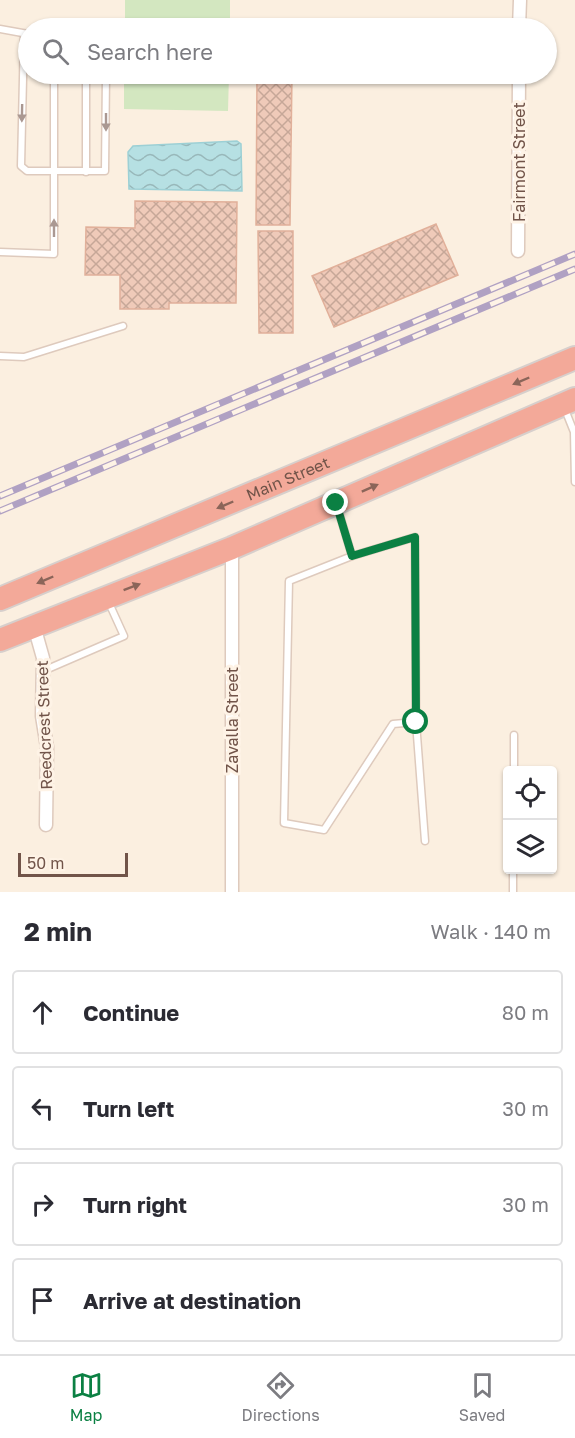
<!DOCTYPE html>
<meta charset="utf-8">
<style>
:root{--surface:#fff;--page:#f7f7f7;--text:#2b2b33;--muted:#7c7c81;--line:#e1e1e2;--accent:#0b8043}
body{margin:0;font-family:"Golos Text",sans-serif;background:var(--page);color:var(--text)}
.controls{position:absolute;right:18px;bottom:18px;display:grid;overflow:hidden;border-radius:6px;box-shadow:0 2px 4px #0004}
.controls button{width:54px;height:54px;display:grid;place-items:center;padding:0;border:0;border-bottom:2px solid var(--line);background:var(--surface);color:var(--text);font:30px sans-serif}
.scale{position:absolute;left:18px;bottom:15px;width:110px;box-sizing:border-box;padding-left:6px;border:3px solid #715449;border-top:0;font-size:16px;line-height:21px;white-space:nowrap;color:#715449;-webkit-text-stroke:4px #fef3e6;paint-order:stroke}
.stop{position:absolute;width:18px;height:18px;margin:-14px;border:4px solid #0b8043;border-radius:50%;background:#fff}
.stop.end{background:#0b8043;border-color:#fff;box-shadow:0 2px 6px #0008}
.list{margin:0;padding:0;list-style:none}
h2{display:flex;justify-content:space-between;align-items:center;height:78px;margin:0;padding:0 24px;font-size:26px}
h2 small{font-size:20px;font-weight:400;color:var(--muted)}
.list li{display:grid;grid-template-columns:39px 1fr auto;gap:18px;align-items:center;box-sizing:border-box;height:84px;margin:0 12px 12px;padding:0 12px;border:2px solid var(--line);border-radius:6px}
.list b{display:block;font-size:22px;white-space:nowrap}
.list em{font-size:20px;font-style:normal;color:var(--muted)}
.icon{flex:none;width:33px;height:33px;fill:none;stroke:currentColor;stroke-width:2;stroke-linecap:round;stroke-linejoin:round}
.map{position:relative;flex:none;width:575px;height:892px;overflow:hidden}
.search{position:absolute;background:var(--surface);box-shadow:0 2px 4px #0004;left:18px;right:18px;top:18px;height:66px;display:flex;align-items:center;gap:15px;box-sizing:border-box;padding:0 21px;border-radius:33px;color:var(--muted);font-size:22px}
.sheet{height:462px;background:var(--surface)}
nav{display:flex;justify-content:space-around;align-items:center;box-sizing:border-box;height:84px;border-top:2px solid var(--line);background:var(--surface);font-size:16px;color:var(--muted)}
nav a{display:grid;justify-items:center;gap:3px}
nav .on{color:var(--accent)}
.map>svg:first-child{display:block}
.pitch{fill:#d3e7c0}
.water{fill:url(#water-waves);stroke:#9dd0d5;stroke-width:1.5}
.building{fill:url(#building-cross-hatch);stroke:#e1b09a;stroke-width:1.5}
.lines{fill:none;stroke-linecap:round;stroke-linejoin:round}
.lane-casing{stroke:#decabd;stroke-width:9}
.street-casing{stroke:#decabd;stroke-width:15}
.highway-casing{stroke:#d7cfcc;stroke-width:26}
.lane{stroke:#fff;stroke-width:6}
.street{stroke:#fff;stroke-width:12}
.highway{stroke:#f3a999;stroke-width:22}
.rail-casing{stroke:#b0a1c3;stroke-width:7}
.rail{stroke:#fef3e6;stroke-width:4.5;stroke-dasharray:14;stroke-linecap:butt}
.oneway{fill:#aa9892}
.oneway2{fill:#8b6559}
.route{stroke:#0b8043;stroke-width:8}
.labels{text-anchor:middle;stroke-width:6;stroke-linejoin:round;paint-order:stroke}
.street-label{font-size:16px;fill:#715449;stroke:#fef3e6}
</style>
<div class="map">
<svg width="575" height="892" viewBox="0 0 575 892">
<defs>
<pattern id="water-waves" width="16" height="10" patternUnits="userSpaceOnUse" patternTransform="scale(1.5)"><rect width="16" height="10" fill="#b6e0e3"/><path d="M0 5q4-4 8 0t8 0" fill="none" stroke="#98b8ba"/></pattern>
<pattern id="building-cross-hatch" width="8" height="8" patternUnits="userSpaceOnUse" patternTransform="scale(1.5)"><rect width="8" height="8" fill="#efcab9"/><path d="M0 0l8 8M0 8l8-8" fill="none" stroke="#c6a798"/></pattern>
</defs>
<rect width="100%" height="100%" fill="#fbefe0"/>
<g class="pitch">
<rect x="125" y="0" width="105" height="28"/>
<polygon points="124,74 229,74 228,111 124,109"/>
</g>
<polygon class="water" points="237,141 241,144 242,191 129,189 128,152 133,146"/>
<g class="building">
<polygon points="257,74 292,74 290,225 256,225"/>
<polygon points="135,201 237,202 236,303 169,303 169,309 120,309 120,275 85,275 86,227 135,228"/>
<polygon points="436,224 458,275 334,327 312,276"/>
<polygon points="258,231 293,231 293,333 259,333"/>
</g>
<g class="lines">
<g class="lane-casing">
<g id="lane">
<polyline points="0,29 28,34"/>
<polyline points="24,34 21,166 27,171 105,171 106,74"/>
<polyline points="86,74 86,172"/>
<polyline points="0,252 54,254 54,74"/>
<polyline points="0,356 24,357 123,326"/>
<polyline points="564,407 574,432 575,482"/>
<polyline points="337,506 352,556"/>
<polyline points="43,671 124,636 109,603"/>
<polyline points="416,722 393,724 324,830 284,823 289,581 352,556 415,537 416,722 425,841"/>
<polyline points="514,770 514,735"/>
<polyline points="513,892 513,870"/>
</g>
</g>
<g class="street-casing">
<g id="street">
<polyline points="519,28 520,0"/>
<polyline points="518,251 519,74"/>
<polyline points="34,626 43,658 42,716 47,747 46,825"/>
<polyline points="232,892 232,548"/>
</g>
</g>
<g class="highway-casing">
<g id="highway">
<path id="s1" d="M0 599 575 358"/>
<polyline points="0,640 232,548 575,399"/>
</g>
</g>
<use href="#lane" class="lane"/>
<use href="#street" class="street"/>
<use href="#highway" class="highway"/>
<g class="rail-casing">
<g id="rail">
<polyline points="0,496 575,254"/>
<polyline points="0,511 575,269"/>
</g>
</g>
<use href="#rail" class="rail"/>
</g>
<defs><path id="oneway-solid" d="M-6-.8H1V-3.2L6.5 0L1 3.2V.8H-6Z" transform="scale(1.5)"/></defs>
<g class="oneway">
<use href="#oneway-solid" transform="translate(22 113) rotate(91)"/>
<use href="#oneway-solid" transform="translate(106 122) rotate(90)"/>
<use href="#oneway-solid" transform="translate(54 228) rotate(-90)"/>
</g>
<g class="oneway2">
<use href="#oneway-solid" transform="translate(521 381) rotate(157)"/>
<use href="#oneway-solid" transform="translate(370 488) rotate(-24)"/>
<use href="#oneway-solid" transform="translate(225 505) rotate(157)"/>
<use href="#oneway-solid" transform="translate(45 580) rotate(157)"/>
<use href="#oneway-solid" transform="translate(132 587) rotate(-21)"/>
</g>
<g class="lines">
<polyline class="route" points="336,503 352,556 415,537 416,722"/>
</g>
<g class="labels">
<g class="street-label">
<text transform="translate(519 162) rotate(-90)" y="6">Fairmont Street</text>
<text dy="6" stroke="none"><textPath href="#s1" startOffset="312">Main Street</textPath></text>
<text transform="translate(232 720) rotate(-90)" y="6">Zavalla Street</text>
<text transform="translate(44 725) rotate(-92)" y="6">Reedcrest Street</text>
</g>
</g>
</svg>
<div class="controls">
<button><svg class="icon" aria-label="locate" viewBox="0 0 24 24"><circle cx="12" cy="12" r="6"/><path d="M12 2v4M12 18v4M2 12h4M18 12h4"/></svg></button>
<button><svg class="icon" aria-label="layers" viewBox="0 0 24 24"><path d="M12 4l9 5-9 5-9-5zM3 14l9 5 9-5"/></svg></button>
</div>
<div class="scale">50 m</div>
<div class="stop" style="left:416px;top:722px"></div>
<div class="stop end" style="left:336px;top:503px"></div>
<div class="search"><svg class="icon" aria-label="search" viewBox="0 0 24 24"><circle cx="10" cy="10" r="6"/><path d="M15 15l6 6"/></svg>Search here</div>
</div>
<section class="sheet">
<h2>2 min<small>Walk · 140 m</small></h2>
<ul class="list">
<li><svg class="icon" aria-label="ahead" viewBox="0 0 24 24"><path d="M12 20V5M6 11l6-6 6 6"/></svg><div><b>Continue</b></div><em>80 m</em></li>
<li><svg class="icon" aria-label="left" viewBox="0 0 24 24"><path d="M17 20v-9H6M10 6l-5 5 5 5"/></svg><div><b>Turn left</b></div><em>30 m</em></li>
<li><svg class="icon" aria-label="right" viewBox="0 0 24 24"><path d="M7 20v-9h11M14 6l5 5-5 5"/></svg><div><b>Turn right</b></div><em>30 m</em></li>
<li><svg class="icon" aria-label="arrive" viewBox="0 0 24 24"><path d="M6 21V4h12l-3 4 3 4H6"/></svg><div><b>Arrive at destination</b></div></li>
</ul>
</section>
<nav>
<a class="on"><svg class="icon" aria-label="map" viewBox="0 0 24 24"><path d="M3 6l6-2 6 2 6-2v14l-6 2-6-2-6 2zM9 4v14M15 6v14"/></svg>Map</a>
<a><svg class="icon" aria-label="directions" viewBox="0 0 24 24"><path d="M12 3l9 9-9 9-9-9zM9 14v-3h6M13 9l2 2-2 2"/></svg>Directions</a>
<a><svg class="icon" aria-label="saved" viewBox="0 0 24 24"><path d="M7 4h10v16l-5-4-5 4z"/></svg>Saved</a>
</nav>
